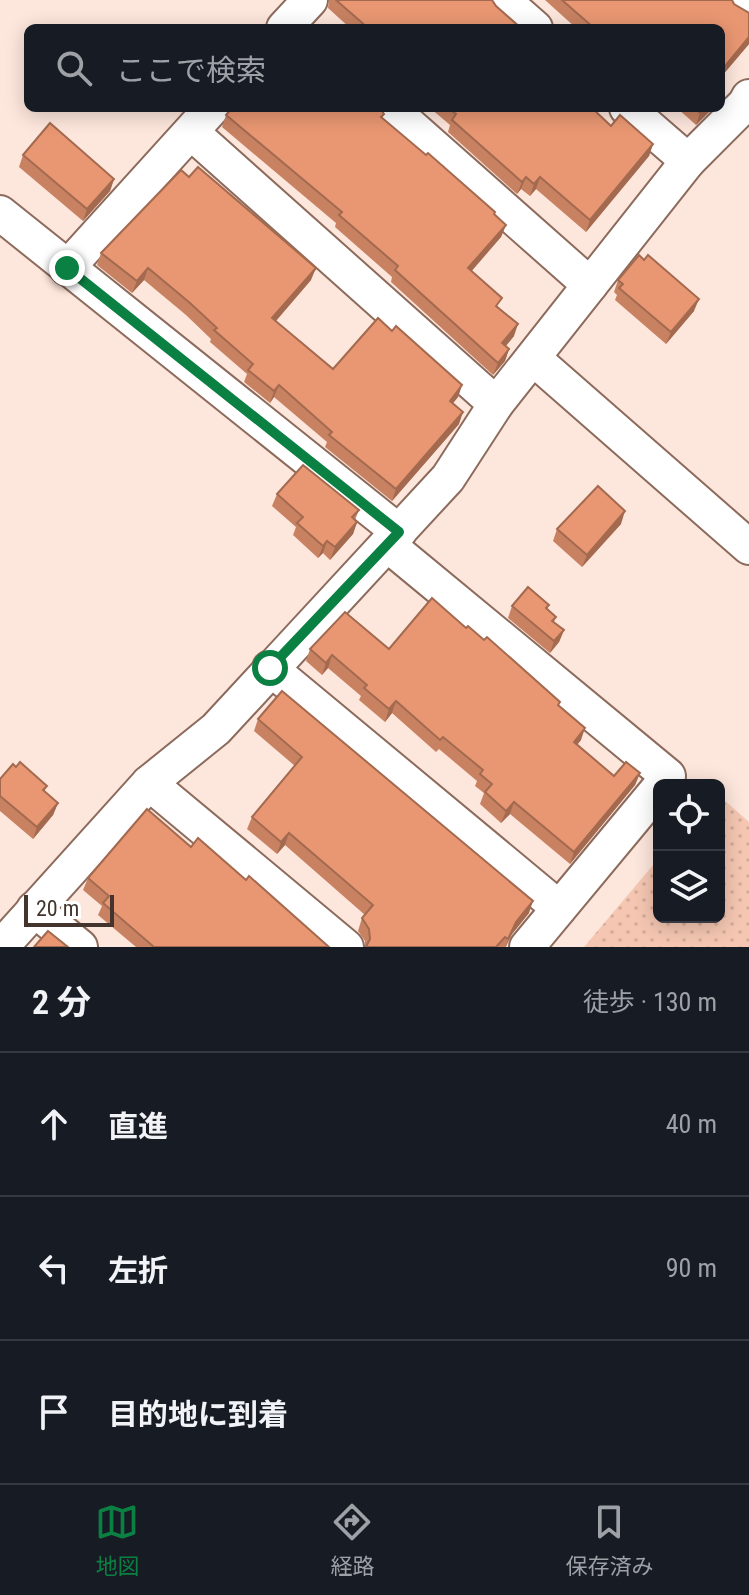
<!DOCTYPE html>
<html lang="ja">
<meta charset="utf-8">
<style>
:root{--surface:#171b24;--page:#20242c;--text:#f1f3f6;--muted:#9ea1a6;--line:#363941;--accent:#0b8043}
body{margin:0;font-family:"Roboto Condensed","Noto Sans JP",sans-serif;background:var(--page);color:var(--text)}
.controls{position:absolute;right:24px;bottom:24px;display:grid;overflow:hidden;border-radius:12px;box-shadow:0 4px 20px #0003}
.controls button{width:72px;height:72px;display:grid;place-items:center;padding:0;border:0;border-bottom:2px solid var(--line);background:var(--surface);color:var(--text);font:40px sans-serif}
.scale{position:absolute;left:24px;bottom:20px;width:90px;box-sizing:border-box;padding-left:8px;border:4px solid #43352e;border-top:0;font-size:22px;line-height:28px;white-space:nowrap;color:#43352e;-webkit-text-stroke:6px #fff;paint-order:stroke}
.stop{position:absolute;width:24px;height:24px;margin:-18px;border:6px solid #0b8043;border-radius:50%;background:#fff}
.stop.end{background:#0b8043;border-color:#fff;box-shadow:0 2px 8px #0008}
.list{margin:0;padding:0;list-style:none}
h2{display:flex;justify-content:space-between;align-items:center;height:104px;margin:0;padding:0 32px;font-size:34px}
h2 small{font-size:26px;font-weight:400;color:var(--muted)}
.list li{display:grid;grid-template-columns:52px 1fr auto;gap:24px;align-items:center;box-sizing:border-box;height:144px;padding:0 32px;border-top:2px solid var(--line)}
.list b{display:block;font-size:30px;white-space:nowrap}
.list em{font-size:26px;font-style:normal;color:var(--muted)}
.icon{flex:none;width:44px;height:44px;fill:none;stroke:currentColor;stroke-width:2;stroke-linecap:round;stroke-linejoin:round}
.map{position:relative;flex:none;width:749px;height:947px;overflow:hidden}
.search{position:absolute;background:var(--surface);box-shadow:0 4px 20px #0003;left:24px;right:24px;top:24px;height:88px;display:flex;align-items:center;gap:20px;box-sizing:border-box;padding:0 28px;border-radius:12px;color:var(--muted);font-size:30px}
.sheet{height:536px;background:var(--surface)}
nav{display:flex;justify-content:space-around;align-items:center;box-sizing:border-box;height:112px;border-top:2px solid var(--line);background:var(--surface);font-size:22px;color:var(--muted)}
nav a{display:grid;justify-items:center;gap:4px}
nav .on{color:var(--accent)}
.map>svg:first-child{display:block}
.park{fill:url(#park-dots)}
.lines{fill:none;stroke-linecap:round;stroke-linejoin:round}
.minor-casing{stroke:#8c6b5c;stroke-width:38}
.minor{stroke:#fff;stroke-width:34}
.wall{fill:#c88262}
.shaded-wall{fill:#a36a50}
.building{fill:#e99772;stroke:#a36a50;stroke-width:2}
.route{stroke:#0b8043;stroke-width:10}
</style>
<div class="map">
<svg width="749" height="947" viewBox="0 0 749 947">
<defs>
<pattern id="park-dots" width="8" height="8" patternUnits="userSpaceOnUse" patternTransform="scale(2)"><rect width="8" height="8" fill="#f5c7b2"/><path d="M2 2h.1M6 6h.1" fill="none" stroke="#d3ac99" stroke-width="1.8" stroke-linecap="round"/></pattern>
</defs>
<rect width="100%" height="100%" fill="#fde6dc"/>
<polygon class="park" points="723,799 749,822 749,947 584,947 659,858 659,917 719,917 719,802"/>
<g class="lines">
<g class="minor-casing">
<g id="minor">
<polyline points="503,0 535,28"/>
<polyline points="743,0 749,5"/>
<polyline points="284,28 310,0"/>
<polyline points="390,108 590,285"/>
<polyline points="627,108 688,161"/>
<polyline points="191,132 496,404"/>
<polyline points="0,213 399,532"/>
<polyline points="67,268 212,108"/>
<polyline points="533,358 749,547"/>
<polyline points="387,544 668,776 661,785"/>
<polyline points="270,668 559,908"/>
<polyline points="149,783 346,947"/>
<polyline points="34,909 80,947"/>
<polyline points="1,947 149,783 216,729 448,478 496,404 688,161 745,104 749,97"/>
<polyline points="527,947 659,788"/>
</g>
</g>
<use href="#minor" class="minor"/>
</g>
<g class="wall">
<polygon points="329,0 492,0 496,6 521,28 350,28 328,8"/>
<polygon points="545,0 732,0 734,4 749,13 749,44 721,77 721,28 576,28"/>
<polygon points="430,108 592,108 611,126 653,144 649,156 586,232 536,189 530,196 521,189 517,194 448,132 450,125"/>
<polygon points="677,108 713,108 696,125"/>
<polygon points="384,114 382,118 426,155 495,212 494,215 506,225 501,237 471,271 499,308 514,336 506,346 509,349 505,361 493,375 391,282 392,277 335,227 336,223 222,127 226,115"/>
<polygon points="23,155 114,179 110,191 83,221 19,167"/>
<polygon points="101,253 311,280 276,321 333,369 392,331 462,385 458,397 453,403 459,424 392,501 325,447 327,442 274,397 270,403 244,382 247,374 210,342 211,339 186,315 144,280 132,293 97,265"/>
<polygon points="644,260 694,311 666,344 615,300 617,295 614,292 618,280"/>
<polygon points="277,494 359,510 355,520 357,522 353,534 330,560 323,553 318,558 293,535 296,527 272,506"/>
<polygon points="621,524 582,567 553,541 557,529"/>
<polygon points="549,605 547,609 556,617 554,622 564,630 559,642 550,653 508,618 512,606"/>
<polygon points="310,649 389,649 559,706 581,740 577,745 614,776 640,773 635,785 570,864 510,814 501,823 480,804 484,793 475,786 477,781 439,749 436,752 392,713 385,722 359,700 361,696 328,668 322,675 306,661"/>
<polygon points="258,719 529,913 512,934 506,947 365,947 365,941 358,931 362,918 365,915 285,845 277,854 247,829 252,817 295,766 254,731"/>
<polygon points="0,779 47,786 44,792 58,803 53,815 33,839 0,811"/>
<polygon points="191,847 246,880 329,947 136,947 98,915 102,906 83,890 88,878"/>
</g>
<g class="shaded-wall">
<polygon points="749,37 749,44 721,77 721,71"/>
<polygon points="705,108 713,108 696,125 700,113"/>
<polygon points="653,144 649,156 586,232 590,220"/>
<polygon points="526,177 521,189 517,194 522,182"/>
<polygon points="540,177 536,189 530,196 534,184"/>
<polygon points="114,179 110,191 83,221 87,209"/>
<polygon points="506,225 501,237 464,280 468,268"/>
<polygon points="148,268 144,280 132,293 137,281"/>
<polygon points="316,268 311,280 268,330 272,318"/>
<polygon points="699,299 694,311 666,344 671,332"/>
<polygon points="518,324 514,336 498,355 502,343"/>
<polygon points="509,349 505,361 493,375 498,363"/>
<polygon points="279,385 274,397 270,403 274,391"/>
<polygon points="462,385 458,397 445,413 450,401"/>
<polygon points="463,412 459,424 392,501 396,489"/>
<polygon points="625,511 621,524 582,567 587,555"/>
<polygon points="357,522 353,534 330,560 335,547"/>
<polygon points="327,541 323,553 318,558 323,546"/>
<polygon points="564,630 559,642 550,653 554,641"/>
<polygon points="332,655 328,668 322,675 326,663"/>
<polygon points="396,701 392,713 385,722 389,709"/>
<polygon points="585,728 581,740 569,754 574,742"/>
<polygon points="640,773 635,785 570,864 574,852"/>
<polygon points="514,802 510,814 501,823 506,811"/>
<polygon points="58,803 53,815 33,839 37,827"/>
<polygon points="289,833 285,845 277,854 281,842"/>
<polygon points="533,901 529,913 512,934 505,947 516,922"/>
</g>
<g class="building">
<polygon points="336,0 492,0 496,6 521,28 368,28"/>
<polygon points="562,0 732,0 734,4 749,13 749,37 721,71 721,28 594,28"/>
<polygon points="232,108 380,108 384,114 381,117 426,155 428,153 495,212 494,214 506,225 468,268 502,298 496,306 518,324 502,343 509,349 498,363 395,270 398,266 339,215 342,212 226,115"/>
<polygon points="448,108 592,108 611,126 620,115 653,144 590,220 540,177 534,184 526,177 522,182 452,120 456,114"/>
<polygon points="694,108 705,108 700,113"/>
<polygon points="50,123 114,179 87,209 23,155"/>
<polygon points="198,167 316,268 272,318 333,369 378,318 392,331 396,326 462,385 450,401 463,412 396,489 329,435 332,432 279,385 274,391 248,370 253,364 214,330 217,328 190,303 148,268 137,281 101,253 181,170 189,177"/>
<polygon points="639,255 644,260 648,255 699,299 671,332 619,288 623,284 618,280"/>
<polygon points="303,465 359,510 352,517 357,522 335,547 327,541 323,546 297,523 303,517 277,494"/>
<polygon points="598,486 625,511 587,555 557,529"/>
<polygon points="528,587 549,605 546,608 556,617 552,621 564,630 554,641 512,606"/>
<polygon points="432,598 466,628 468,626 484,640 487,637 560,702 558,705 585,728 574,742 614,776 626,762 640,773 574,852 514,802 506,811 485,792 492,784 480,774 483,770 443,737 440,740 396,701 389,709 364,688 367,685 332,655 326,663 310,649 345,612 389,649"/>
<polygon points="282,691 533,901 516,922 508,939 505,937 496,947 366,947 370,939 369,929 362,918 373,905 289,833 281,842 252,817 302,757 258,719"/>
<polygon points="20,762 47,786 43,790 58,803 37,827 0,796 0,779 13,764 16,767"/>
<polygon points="147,809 191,847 198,838 246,880 249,876 329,947 154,947 103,903 109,896 88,878"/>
<polygon points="48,931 68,947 34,947"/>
</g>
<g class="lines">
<polyline class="route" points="67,268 399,532 270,668"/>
</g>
</svg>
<div class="controls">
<button><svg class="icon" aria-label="locate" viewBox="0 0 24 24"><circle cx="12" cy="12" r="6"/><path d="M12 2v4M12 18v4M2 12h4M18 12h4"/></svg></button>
<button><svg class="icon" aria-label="layers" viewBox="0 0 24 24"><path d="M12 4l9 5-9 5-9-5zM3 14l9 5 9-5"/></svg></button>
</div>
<div class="scale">20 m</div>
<div class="stop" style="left:270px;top:668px"></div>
<div class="stop end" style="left:67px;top:268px"></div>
<div class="search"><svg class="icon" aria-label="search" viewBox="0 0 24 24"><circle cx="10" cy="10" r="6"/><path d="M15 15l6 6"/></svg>ここで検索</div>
</div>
<section class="sheet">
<h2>2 分<small>徒歩 · 130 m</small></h2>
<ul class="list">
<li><svg class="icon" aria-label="ahead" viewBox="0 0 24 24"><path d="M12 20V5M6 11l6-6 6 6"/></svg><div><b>直進</b></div><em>40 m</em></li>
<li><svg class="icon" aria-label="left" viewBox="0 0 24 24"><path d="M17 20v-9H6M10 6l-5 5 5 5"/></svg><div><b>左折</b></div><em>90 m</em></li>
<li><svg class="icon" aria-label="arrive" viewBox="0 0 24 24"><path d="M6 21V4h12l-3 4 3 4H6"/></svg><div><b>目的地に到着</b></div></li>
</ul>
</section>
<nav>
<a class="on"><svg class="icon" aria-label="map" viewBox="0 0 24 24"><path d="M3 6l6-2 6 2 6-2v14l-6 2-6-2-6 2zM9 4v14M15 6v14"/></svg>地図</a>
<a><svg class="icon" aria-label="directions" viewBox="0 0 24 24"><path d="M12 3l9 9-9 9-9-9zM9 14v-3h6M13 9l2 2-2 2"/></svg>経路</a>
<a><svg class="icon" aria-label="saved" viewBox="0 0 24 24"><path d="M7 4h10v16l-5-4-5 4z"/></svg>保存済み</a>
</nav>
